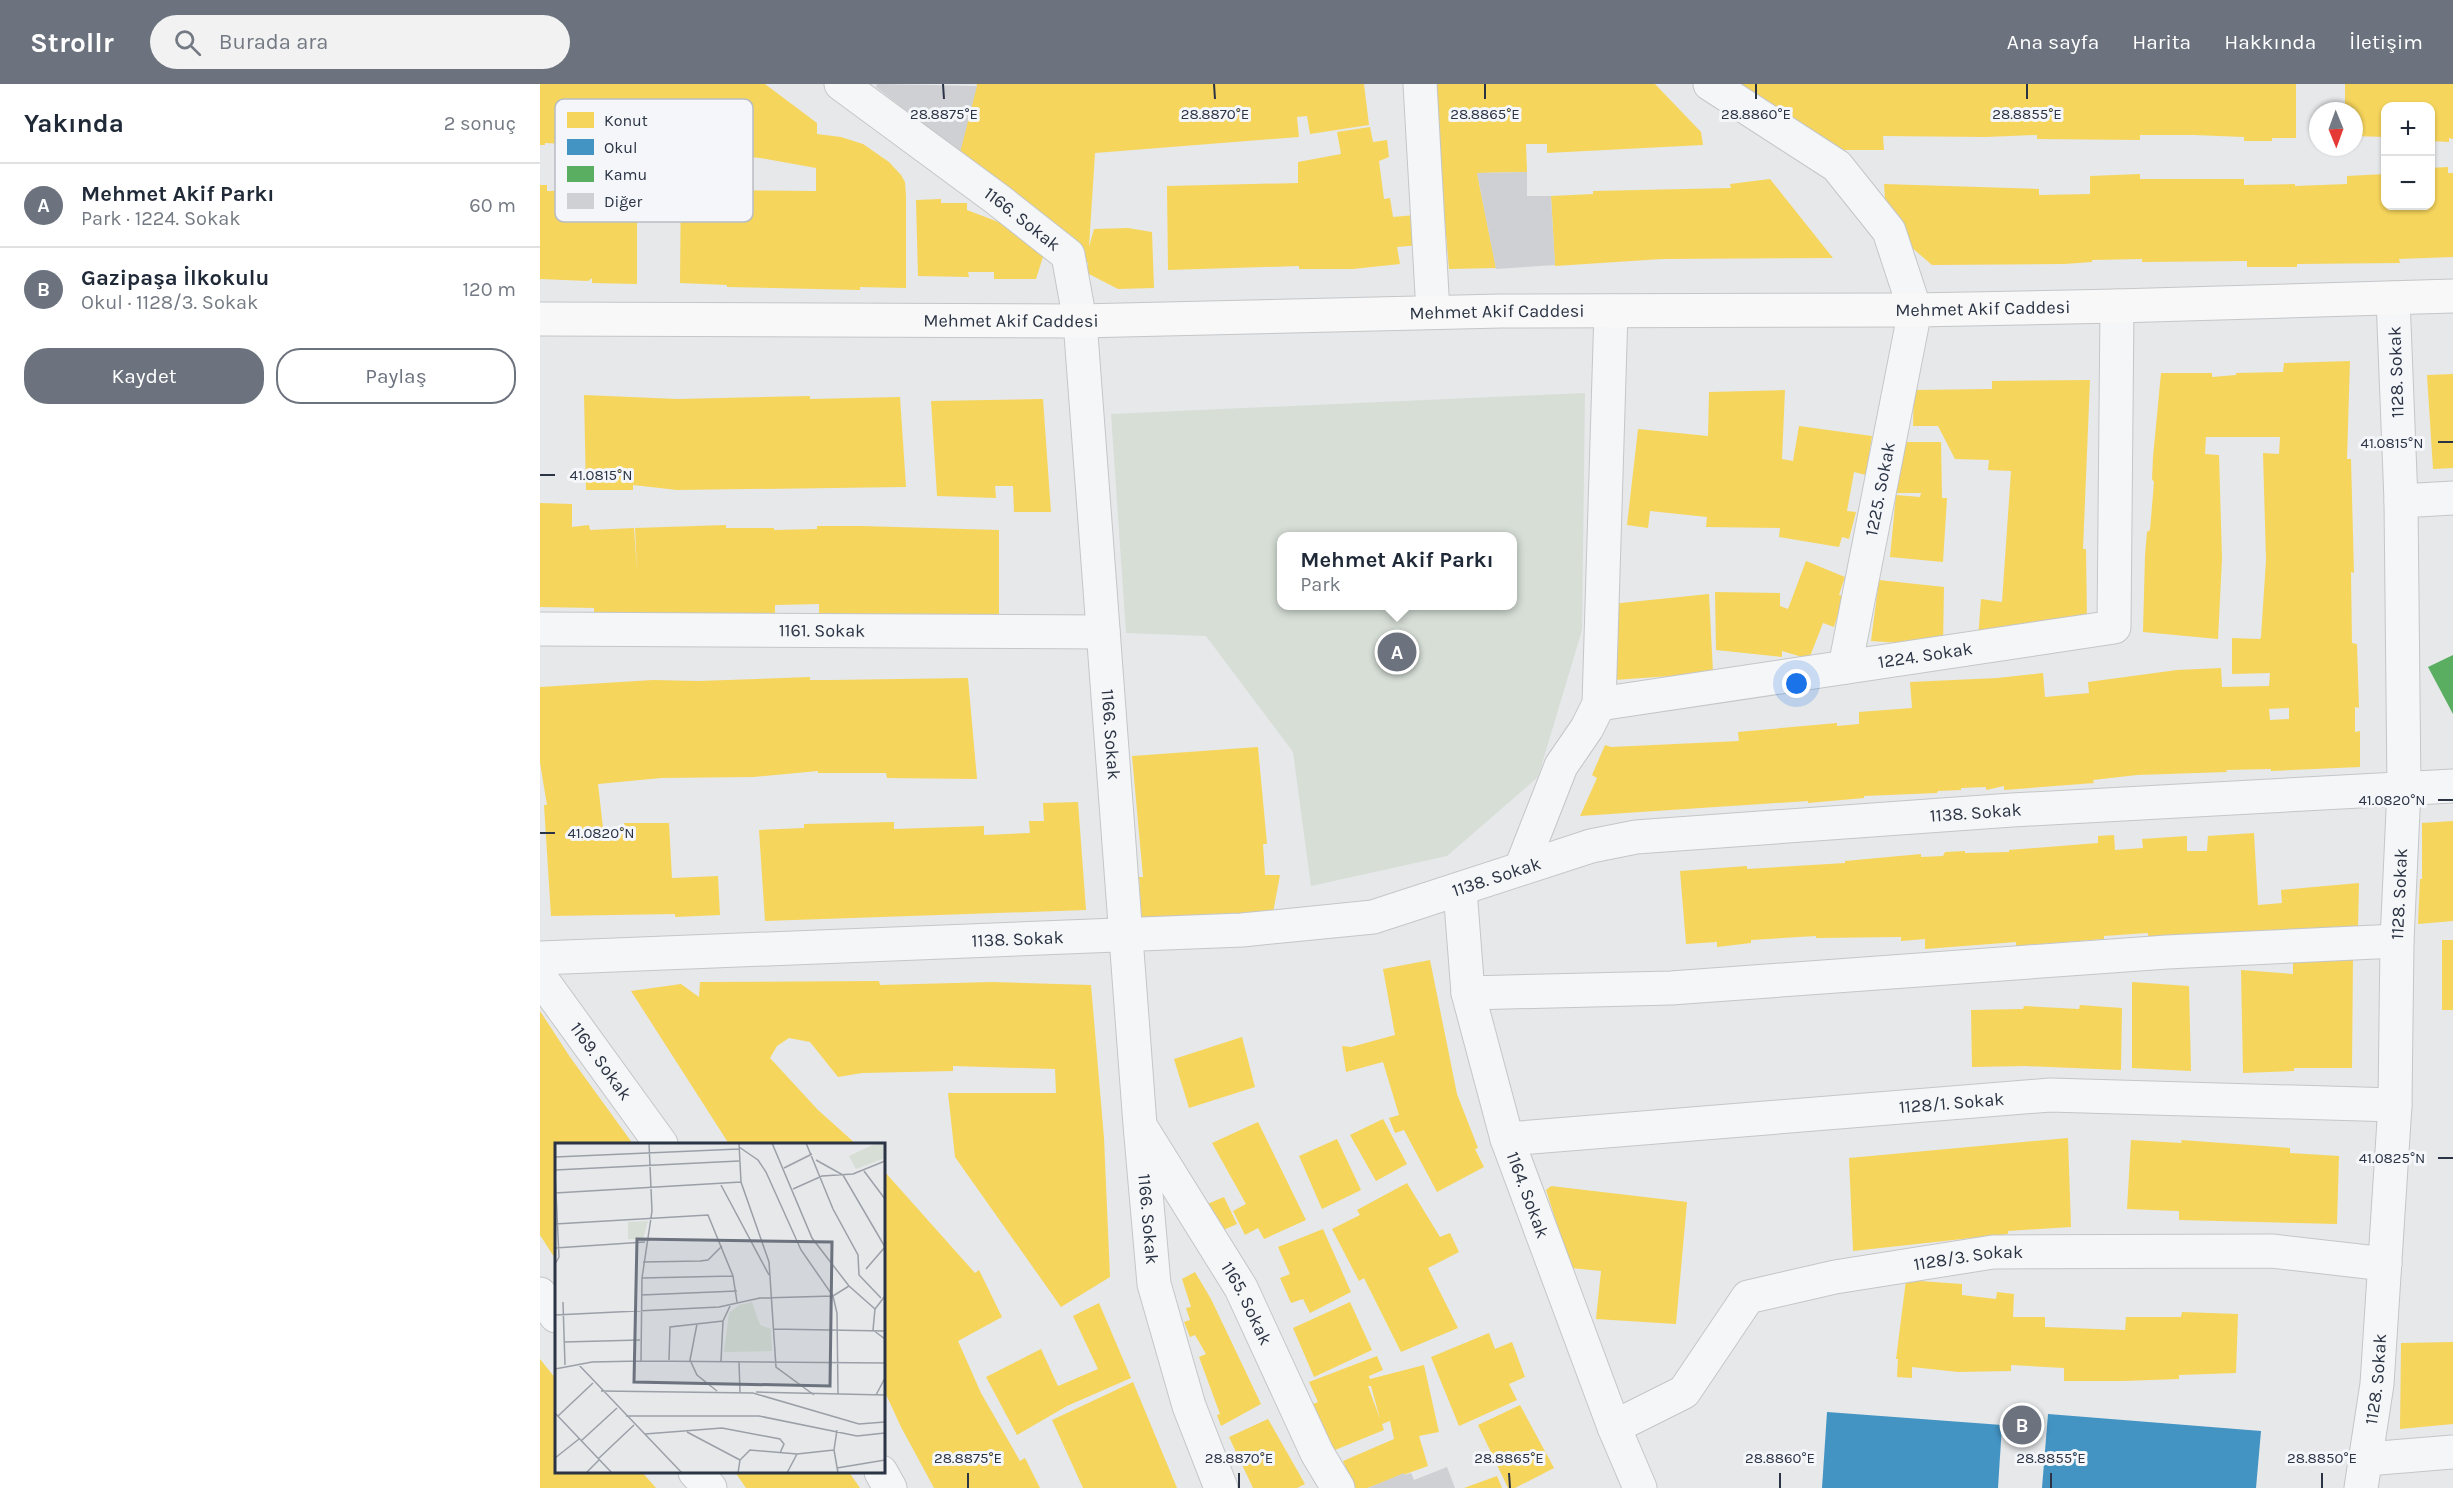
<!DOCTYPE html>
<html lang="tr">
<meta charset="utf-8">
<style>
:root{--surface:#fff;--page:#f2f2f3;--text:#1f2937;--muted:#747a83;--line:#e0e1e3;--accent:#6c737f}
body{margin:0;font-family:Karla,sans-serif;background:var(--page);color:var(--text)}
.controls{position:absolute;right:18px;top:18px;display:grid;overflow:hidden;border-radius:12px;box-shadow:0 2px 4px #0004}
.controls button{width:54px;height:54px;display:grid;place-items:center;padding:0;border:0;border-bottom:2px solid var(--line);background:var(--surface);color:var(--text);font:30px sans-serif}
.compass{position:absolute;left:1769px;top:18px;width:54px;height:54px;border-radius:50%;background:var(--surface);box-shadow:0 2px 4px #0004;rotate:179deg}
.you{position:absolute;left:1257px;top:600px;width:21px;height:21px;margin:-15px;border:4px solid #fff;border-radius:50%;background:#1a73e8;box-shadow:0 0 0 9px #1a73e833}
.badge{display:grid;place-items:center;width:39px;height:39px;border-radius:50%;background:var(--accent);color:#fff;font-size:20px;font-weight:700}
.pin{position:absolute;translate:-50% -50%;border:3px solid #fff;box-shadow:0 2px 6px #0006}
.popup{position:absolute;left:737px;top:448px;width:240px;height:78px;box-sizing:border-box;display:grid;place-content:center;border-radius:12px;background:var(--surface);filter:drop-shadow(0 2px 4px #0005);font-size:20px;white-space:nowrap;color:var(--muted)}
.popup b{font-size:22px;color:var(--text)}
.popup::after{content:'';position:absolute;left:50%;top:100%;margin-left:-12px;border:12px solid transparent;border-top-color:var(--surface)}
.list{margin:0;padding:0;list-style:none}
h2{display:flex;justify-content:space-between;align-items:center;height:78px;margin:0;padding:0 24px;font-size:26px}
h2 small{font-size:20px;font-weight:400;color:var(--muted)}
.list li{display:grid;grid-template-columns:39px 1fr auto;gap:18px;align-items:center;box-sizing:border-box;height:84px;padding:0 24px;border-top:2px solid var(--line)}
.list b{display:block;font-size:22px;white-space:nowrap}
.list p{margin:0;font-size:20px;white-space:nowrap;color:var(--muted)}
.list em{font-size:20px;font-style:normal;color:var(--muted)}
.actions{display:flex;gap:12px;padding:18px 24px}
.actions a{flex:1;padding:14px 0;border:2px solid var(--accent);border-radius:24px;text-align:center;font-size:21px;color:var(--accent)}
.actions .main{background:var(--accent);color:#fff}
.icon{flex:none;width:33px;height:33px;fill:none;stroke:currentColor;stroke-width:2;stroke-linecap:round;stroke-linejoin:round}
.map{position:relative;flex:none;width:1913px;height:1404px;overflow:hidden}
header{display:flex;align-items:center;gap:36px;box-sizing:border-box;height:84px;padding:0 30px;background:var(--accent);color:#fff}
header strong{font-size:28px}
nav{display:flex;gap:33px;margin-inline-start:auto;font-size:21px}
.search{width:420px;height:54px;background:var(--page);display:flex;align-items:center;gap:15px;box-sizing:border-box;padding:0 21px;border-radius:33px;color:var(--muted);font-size:22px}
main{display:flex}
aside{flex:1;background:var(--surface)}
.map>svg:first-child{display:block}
.green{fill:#d6ded6;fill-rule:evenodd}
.homes{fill:#f6d55c;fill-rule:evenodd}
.schools{fill:#4393c3}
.public{fill:#5aae61}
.building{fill:#ced0d3}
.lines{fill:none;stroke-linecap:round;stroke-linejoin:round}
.street-casing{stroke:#c4c6c8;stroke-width:35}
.secondary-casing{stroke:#c4c6c8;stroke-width:35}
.street{stroke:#f5f6f7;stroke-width:33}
.secondary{stroke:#f8f8f8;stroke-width:33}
.ticks{fill:none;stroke:#2b3445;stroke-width:2}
.labels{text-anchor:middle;stroke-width:6;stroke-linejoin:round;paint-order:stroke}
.street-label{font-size:18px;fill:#2b3445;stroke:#f4f6f9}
.inset-road{fill:none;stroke:#9ba0a8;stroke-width:1.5}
.view{fill:#6c737f;fill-opacity:0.15;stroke:#6c737f;stroke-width:3}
.inset-edge{fill:none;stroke:#2b3445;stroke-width:3}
.key{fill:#f4f6f9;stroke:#b8bcc3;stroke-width:1.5}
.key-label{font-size:16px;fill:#2b3445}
.ticks-label{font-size:15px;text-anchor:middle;fill:#2b3445;stroke:#f4f6f9;stroke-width:6;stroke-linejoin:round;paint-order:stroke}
</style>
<header>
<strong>Strollr</strong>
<div class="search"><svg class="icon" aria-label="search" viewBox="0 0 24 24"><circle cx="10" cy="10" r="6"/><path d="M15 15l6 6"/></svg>Burada ara</div>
<nav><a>Ana sayfa</a><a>Harita</a><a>Hakkında</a><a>İletişim</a></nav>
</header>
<main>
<aside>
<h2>Yakında<small>2 sonuç</small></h2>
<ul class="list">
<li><span class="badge">A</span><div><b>Mehmet Akif Parkı</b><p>Park · 1224. Sokak</p></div><em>60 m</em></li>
<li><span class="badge">B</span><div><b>Gazipaşa İlkokulu</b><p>Okul · 1128/3. Sokak</p></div><em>120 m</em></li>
</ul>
<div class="actions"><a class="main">Kaydet</a><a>Paylaş</a></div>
</aside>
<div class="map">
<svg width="1913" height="1404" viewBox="0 0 1913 1404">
<rect width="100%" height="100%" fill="#e6e8ea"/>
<path class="green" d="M1045 309 1042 546 998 693 907 772 771 802 753 668 666 552 586 549 571 330ZM742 452H972V522H742Z"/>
<g class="homes">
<polygon points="0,0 225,0 277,39 277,50 301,53 323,60 349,78 361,91 365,98 366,112 366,204 320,203 320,206 187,203 187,201 140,199 141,87 187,89 187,106 276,107 276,84 220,74 139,66 5,59 5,61 0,61"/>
<polygon points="437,0 824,0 829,41 770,50 767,32 757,33 759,53 555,69 549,163 554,145 588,144 612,148 614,204 578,205 547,189 548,179 526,168 418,74"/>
<polygon points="893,0 1115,0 1161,48 1163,61 1007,69 1007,60 986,60 987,88 937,89 956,184 909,185"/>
<polygon points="1194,0 1756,0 1756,54 1732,54 1732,57 1704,57 1704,53 1654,51 1600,51 1600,56 1497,55 1497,51 1446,53 1343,52 1344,66 1292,66"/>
<polygon points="1805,0 1913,0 1913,55 1909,54 1909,58 1890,57 1890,22 1845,22 1845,53 1814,52 1814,27 1805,27"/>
<polygon points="830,43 833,58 847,56 849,73 839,77 844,115 850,114 853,133 875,131 880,161 857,163 860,180 813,185 759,185 759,182 628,186 627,102 758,99 758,78 801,70 797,48"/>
<polygon points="51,83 97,84 97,200 52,199 52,194 48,197 0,195 0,101 7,101 7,107 52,106"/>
<polygon points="1908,83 1908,89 1913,89 1913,173 1859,175 1860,179 1757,180 1757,183 1707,183 1707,177 1602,178 1602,175 1552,176 1552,178 1524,180 1392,181 1347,142 1344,100 1499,105 1499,111 1550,110 1550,92 1600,90 1600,95 1704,95 1704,101 1755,100 1755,102 1807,100 1807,92 1845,90 1845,122 1890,122 1890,84"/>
<polygon points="1230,95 1293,174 1122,175 1015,182 1011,112 1053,110 1053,107 1191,104 1190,100"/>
<polygon points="401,115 401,119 427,119 427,126 508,157 496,195 454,195 454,188 428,188 429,193 378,192 376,116"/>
<path d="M1810 277 1807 375H1811L1814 489 1811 488 1812 559 1817 560 1819 624 1815 623V648L1820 647V683L1731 687V685L1686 686 1687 688 1597 691 1553 696 1554 699 1464 706V702L1446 706V703L1421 704V706L1398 707 1397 709 1324 712V714L1268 719V717L1040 732 1057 694 1052 691 1065 661 1071 663 1199 657 1198 648 1297 639V642L1319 640V628L1372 624 1370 598 1457 594 1503 589 1505 613 1549 609 1548 598 1637 586 1681 584 1682 603 1729 602 1730 589 1692 590V554L1720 555 1721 553 1726 476 1723 369 1739 370 1740 353H1666L1665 370 1679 371 1682 475 1678 555 1603 548 1605 471 1607 448 1610 446 1614 398 1612 395 1613 373 1621 289H1672V293L1696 291V289L1743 288 1744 279ZM1749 624V635L1730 636 1729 625Z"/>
<polygon points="1913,290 1913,384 1893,385 1887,291"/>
<polygon points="1550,296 1543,465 1546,465 1547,540 1438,555 1441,515 1462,518 1471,387 1448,386 1449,376 1415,375 1398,342 1373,342 1374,306 1452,305 1452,297"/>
<polygon points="1245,306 1242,375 1253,377 1259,342 1332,352 1326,391 1314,388 1307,427 1316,428 1309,455 1302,453 1299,463 1239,453 1240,444 1166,443 1167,433 1110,427 1108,444 1087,441 1098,345 1168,352 1169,308"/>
<polygon points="44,311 137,315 270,312 270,315 360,313 366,403 137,406 93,401 93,406 46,406"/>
<polygon points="503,315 511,428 474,428 473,402 455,402 456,414 397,412 391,317"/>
<polygon points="1357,358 1401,358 1402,414 1407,414 1403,478 1350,473 1356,411 1380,413 1381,409 1357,409"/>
<polygon points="0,419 32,420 32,443 49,441 50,446 94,444 97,487 95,444 186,441 186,444 234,444 234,446 277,445 277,442 322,442 459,446 459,538 279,534 279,520 235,521 235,531 54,532 54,524 0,523"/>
<polygon points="1266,477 1305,493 1299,511 1304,512 1294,543 1283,539 1269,575 1242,567 1242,573 1176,566 1175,508 1240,509 1240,522 1248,525"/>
<polygon points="1339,496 1404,503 1403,562 1331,557"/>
<polygon points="1169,510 1173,589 1074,596 1071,520"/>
<polygon points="270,593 270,596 291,596 428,594 437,695 347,694 346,689 278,689 278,687 214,693 121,694 58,700 63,744 85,744 84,739 129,739 132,794 178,792 180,831 135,833 135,830 11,832 4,721 7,721 0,679 0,603 113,596 158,597"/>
<polygon points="718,663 727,760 723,760 725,791 740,791 732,834 602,841 599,793 603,793 592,672"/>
<polygon points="538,718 546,826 225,837 219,746 264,744 264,740 354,738 354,745 444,742 444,751 490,749 489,737 504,737 503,719"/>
<polygon points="1913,737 1913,837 1878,840 1880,795 1882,795 1882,739"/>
<polygon points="1714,749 1718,821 1742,819 1741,806 1819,799 1818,844 1608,859 1608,849 1564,852 1564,855 1476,862 1476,858 1385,865 1385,855 1361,857 1361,853 1276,854 1276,852 1211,856 1211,859 1177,863 1177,858 1146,860 1140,787 1207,782 1207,785 1305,779 1305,777 1381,770 1381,773 1403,772 1405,768 1425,767 1425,769 1469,768 1469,766 1558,759 1558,752 1574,751 1575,766 1603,764 1602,755 1647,752 1647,767 1667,767 1668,752"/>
<rect x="1902" y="856" width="11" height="70"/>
<polygon points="1813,870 1812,984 1754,984 1754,987 1703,989 1701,886 1753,890 1753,871"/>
<polygon points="890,876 917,1010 938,1064 935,1065 944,1083 897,1108 864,1046 855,1049 849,1034 859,1031 843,978 806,988 802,962 811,963 855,951 843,885"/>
<polygon points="339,897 340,901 452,898 551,901 564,1054 570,1193 521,1223 415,1073 408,1009 516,1009 515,985 413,982 413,987 322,989 298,993 270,958 249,954 237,962 230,974 278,1026 316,1060 189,1060 91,907 141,900 159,913 160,898"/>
<polygon points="1592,898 1649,902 1651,987 1592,984"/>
<polygon points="1540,921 1582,924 1581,986 1485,982 1432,983 1431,926 1483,925 1484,922 1539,925"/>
<polygon points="0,927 30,973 93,1060 16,1060 16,1176 0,1151"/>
<polygon points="702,953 715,1003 649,1024 634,975"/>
<polygon points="843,1035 867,1080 836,1097 810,1051"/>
<polygon points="718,1038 766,1136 724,1155 718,1144 705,1151 693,1127 706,1120 672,1059"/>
<polygon points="1528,1054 1531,1143 1468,1147 1468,1150 1313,1167 1309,1074"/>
<polygon points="797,1055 821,1106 782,1125 759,1072"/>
<polygon points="1591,1056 1642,1059 1641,1056 1750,1064 1750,1069 1799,1072 1797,1140 1639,1136 1639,1127 1587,1125"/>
<polygon points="344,1087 435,1189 439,1186 462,1233 418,1257 441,1309 480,1377 485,1374 500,1404 394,1404 361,1343 344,1306"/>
<polygon points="867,1099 900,1153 910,1149 919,1168 888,1184 918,1244 861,1268 824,1194 819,1197 792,1145 820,1131 817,1126"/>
<polygon points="1011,1102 1147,1118 1136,1240 1056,1235 1061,1187 1031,1184 1006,1106"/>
<polygon points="684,1113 697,1140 672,1151 658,1124"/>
<polygon points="783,1145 811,1208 770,1229 763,1215 751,1219 740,1194 750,1190 738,1163"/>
<polygon points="655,1188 671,1215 721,1320 681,1342 677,1331 680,1330 659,1273 666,1270 655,1251 650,1253 644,1238 650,1236 646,1224 651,1223 642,1195"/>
<polygon points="1366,1196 1422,1200 1422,1211 1456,1215 1457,1208 1474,1210 1473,1233 1505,1233 1505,1243 1585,1246 1586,1233 1641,1233 1642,1228 1698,1230 1696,1289 1639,1291 1639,1295 1582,1297 1524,1297 1524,1284 1471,1281 1471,1287 1418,1288 1372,1283 1372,1294 1357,1293 1358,1275 1356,1275"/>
<polygon points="810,1218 832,1266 774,1293 753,1244"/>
<polygon points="559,1219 591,1294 527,1322 477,1351 446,1293 501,1265 518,1302 558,1285 533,1232"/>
<polygon points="949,1249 955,1265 972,1258 985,1293 969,1300 977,1316 919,1342 891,1273"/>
<polygon points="1913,1258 1913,1340 1860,1345 1861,1259"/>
<path d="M837 1272 843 1286 829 1292 830 1295 884 1281 899 1348 879 1352 888 1382 827 1404H814L803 1377 854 1355 850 1337 842 1340 844 1346 790 1368 771 1321 778 1318 769 1298ZM828 1302H831L840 1335Z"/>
<polygon points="0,1275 16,1295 16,1388 102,1388 116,1404 0,1404"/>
<polygon points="593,1298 637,1404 543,1404 512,1336"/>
<polygon points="980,1321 1014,1384 975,1404 968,1404 938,1341"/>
<polygon points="728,1335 765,1400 757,1404 713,1404 689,1353"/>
<polygon points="195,1388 309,1388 320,1404 206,1404"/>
<polygon points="957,1392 962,1404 924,1404"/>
</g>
<g class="schools">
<polygon points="1287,1328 1462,1341 1458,1404 1282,1404"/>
<polygon points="1508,1330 1721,1347 1716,1404 1502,1404"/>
</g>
<polygon class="public" points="1913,571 1913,630 1888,583"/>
<g class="building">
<polygon points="337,0 437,2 420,69 336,3"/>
<polygon points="987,88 987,112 1011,112 1015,181 956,185 937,89"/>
<polygon points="907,1383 915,1404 828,1404 864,1389 865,1391 871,1389 874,1396"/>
</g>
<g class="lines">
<g class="street-casing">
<g id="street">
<path id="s1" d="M301 0 457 115 528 171 540 237 600 1041 614 1200 649 1322 681 1404"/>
<polyline points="880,0 893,228"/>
<polyline points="1170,0 1297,82 1349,147 1375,226 1305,583"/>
<polyline points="1861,417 1913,414"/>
<path id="s2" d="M0 545 563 548"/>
<path id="s3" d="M1059 620 1574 543 1577 222"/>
<polyline points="981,784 1021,682 1047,644 1059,620 1071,227"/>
<path id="s4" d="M920 806 928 909 967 1055 1074 1343 1100 1404"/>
<path id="s5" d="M0 874 702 846 833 833 1051 762 1096 753 1472 726 1913 702"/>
<path id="s6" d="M0 893 121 1060"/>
<polyline points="928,909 1131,904 1627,868 1857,857"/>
<path id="s7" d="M604 1048 701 1204 777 1369 798 1404"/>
<path id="s8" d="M967 1055 1510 1011 1855 1021"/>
<polyline points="0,1210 16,1232"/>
<path id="s9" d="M1074 1343 1144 1308 1208 1213 1295 1193 1453 1168 1732 1167 1845 1180"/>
<polyline points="1827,1375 1913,1368"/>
<polyline points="155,1388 170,1404"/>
<polyline points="341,1388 350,1404"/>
<path id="s10" d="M1821 1404 1837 1300 1855 1021 1857 857 1864 705 1861 417 1853 214"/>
</g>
</g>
<g class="secondary-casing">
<g id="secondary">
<path id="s11" d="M0 235 540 237 961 227 1375 226 1577 222 1913 212"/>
</g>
</g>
<use href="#street" class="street"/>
<use href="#secondary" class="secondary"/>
</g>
<path class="ticks" d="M403 0 404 15M674 0 675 15M945 0V15M1216 0V15M1487 0V15M1898 358H1913M0 391H15M1898 716H1913M0 749H15M1898 1074H1913M428 1389V1404M699 1389V1404M969 1389 970 1404M1240 1389V1404M1511 1389V1404M1782 1389V1404"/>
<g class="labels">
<g class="street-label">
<text dy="6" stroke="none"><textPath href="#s1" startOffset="226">1166. Sokak</textPath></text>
<text dy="6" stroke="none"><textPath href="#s11" startOffset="1443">Mehmet Akif Caddesi</textPath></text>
<text dy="6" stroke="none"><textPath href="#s11" startOffset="957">Mehmet Akif Caddesi</textPath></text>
<text dy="6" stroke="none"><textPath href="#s11" startOffset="471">Mehmet Akif Caddesi</textPath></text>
<text transform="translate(1856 288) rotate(-92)" y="6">1128. Sokak</text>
<text transform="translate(1340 405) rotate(-79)" y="6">1225. Sokak</text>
<text dy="6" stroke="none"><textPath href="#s2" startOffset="282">1161. Sokak</textPath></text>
<text dy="6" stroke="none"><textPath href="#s3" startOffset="330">1224. Sokak</textPath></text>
<text dy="6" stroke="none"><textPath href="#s1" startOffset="766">1166. Sokak</textPath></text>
<text dy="6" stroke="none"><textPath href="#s5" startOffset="1450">1138. Sokak</textPath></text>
<text dy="6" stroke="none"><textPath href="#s5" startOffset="964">1138. Sokak</textPath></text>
<text dy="6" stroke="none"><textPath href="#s10" startOffset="596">1128. Sokak</textPath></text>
<text dy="6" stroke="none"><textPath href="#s5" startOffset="478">1138. Sokak</textPath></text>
<text dy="6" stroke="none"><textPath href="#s6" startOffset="104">1169. Sokak</textPath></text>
<text dy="6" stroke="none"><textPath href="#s8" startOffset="446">1128/1. Sokak</textPath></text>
<text dy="6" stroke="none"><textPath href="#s4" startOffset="314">1164. Sokak</textPath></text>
<text dy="6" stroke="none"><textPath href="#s1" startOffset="1252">1166. Sokak</textPath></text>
<text dy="6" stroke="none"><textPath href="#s9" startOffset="417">1128/3. Sokak</textPath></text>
<text dy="6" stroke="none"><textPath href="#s7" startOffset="200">1165. Sokak</textPath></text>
<text dy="6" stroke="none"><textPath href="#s10" startOffset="110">1128. Sokak</textPath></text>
</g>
</g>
<g transform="translate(15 1059)">
<rect width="330" height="330" fill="#e6e8ea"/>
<path d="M322 0H330V15L301 26 294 13ZM93 78 88 96H73V79ZM197 159 205 182 216 186 217 208 169 209 174 170 184 162Z" fill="#d6ded6"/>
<path class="inset-road" d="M184 0 186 39 214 119 221 224 259 252M217 0 257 95 294 143 320 166M251 0 278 66 303 112 304 132 326 155M184 4 203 17 211 29 246 107 278 153 282 170 283 251M0 14 184 6M261 17 288 32 330 104M229 25 257 11M0 27 184 18M0 28 4 114 0 121M309 28 330 56M166 42 214 132M238 46 267 33 298 31 330 18M0 50 186 39M0 81 153 72 178 133 182 159M0 105 90 99M88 119 145 118 153 117 167 103M311 126 330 104M87 135 178 133M86 152 182 148M330 153 320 166 318 187 330 196M8 159 10 222M0 172 164 164 205 155 278 153 294 143M142 181 135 217 142 232 162 248M218 186 330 188M9 199 85 197M114 217 115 184 168 178M86 218 87 135 97 68 94 0M166 218 168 178 176 161M184 218 185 249M23 221 127 330M0 226 37 219 86 218 330 220M46 248 198 250 304 281 330 279M201 249 330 252M321 252 330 235M0 270 57 330M3 273 38 240M71 273H204L302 293 330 290M282 287 279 307 283 330M132 289 185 317M90 291 167 285 225 296 229 301 225 310M26 298 62 265M0 315 24 296M43 316 79 282M282 325 330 317M31 330 44 317M132 330H183M183 330 185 317 195 307 242 311 279 307M232 330 242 311"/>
<path class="view" d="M82 96 277 99 275 243 79 239Z"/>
<rect width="330" height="330" class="inset-edge"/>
</g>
<rect x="15" y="15" width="198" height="123" rx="9" class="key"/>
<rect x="27" y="28" width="27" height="16" fill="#f6d55c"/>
<rect x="27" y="55" width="27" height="16" fill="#4393c3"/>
<rect x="27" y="82" width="27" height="16" fill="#5aae61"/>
<rect x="27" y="109" width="27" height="16" fill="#ced0d3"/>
<g class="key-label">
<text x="64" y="42">Konut</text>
<text x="64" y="69">Okul</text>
<text x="64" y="96">Kamu</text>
<text x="64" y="123">Diğer</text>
</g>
<g class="ticks-label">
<text x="404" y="35">28.8875°E</text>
<text x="675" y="35">28.8870°E</text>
<text x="945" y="35">28.8865°E</text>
<text x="1216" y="35">28.8860°E</text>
<text x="1487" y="35">28.8855°E</text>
<text x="1852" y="364">41.0815°N</text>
<text x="61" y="396">41.0815°N</text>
<text x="1852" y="721">41.0820°N</text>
<text x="61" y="754">41.0820°N</text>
<text x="1852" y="1079">41.0825°N</text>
<text x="428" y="1379">28.8875°E</text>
<text x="699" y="1379">28.8870°E</text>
<text x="969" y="1379">28.8865°E</text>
<text x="1240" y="1379">28.8860°E</text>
<text x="1511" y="1379">28.8855°E</text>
<text x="1782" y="1379">28.8850°E</text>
</g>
</svg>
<div class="controls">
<button>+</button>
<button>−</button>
</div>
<svg class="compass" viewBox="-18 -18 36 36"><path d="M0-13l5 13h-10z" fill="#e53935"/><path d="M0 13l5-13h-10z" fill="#747a83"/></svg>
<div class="you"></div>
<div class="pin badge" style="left:857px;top:568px">A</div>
<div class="popup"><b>Mehmet Akif Parkı</b>Park</div>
<div class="pin badge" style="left:1482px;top:1341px">B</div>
</div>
</main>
